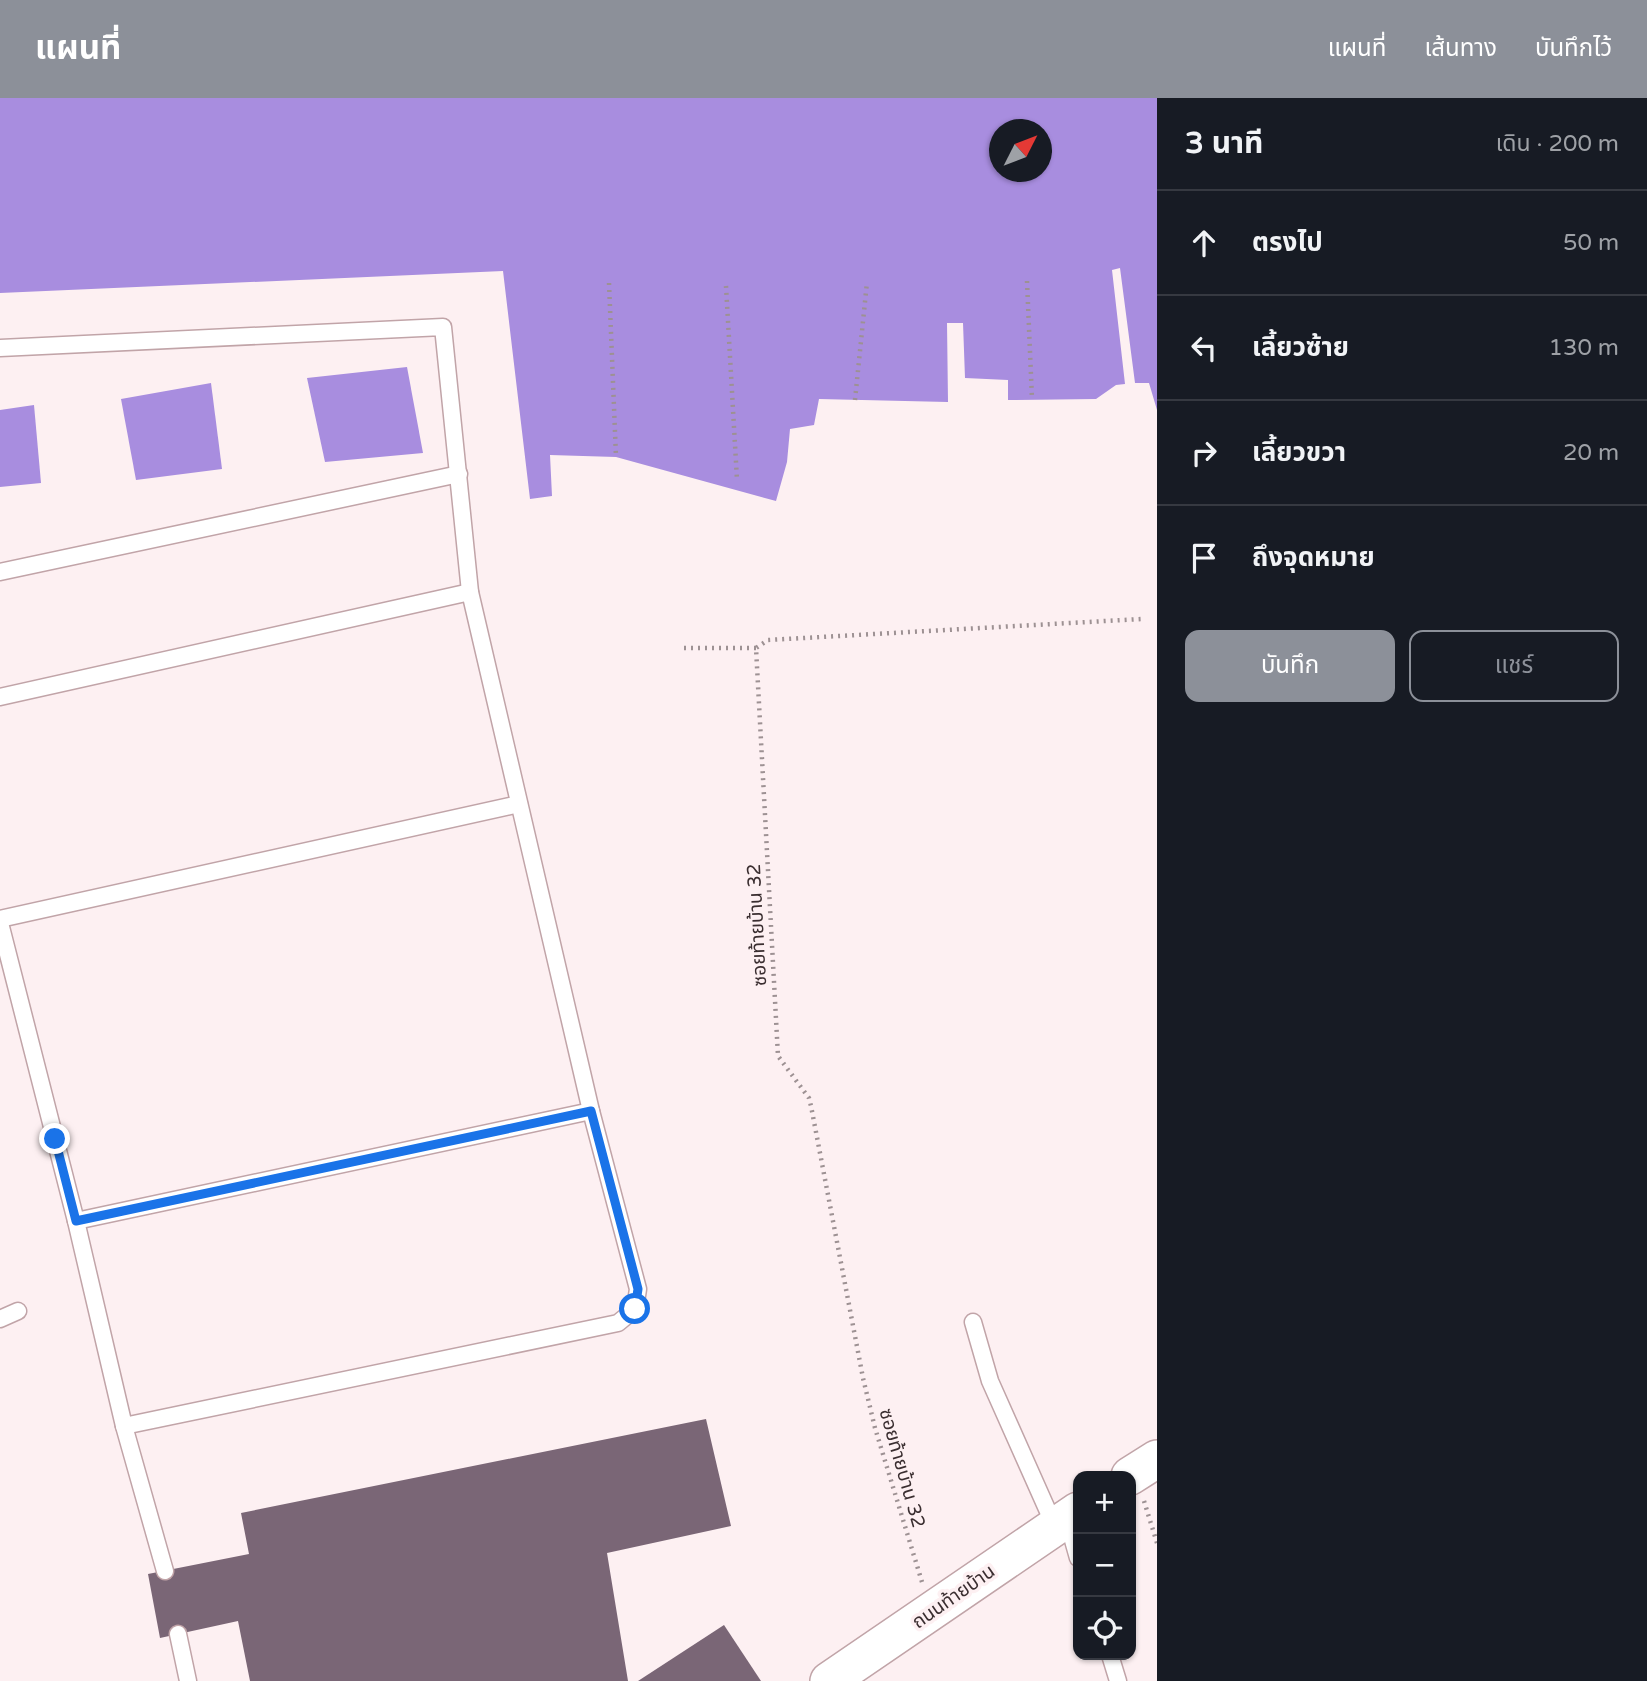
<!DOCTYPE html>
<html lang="th">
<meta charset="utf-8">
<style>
:root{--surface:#171b24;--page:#20242c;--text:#f1f3f6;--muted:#9ea1a6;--line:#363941;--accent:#8c9099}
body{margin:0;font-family:"Varela Round","Noto Sans Thai",sans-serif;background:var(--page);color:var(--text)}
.controls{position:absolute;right:21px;bottom:21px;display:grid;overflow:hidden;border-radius:14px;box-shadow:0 2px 5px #0004}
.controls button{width:63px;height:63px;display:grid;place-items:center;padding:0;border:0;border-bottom:2px solid var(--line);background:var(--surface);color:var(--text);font:35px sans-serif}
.compass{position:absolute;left:989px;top:21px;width:63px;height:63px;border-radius:50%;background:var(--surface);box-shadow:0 2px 5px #0004;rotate:48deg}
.stop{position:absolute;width:21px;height:21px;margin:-16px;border:5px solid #1a73e8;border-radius:50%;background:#fff}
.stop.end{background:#1a73e8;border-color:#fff;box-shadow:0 2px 7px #0008}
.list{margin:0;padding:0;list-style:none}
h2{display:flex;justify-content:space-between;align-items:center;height:91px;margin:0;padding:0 28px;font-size:30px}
h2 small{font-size:23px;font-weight:400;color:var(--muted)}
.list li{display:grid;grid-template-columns:46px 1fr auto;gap:21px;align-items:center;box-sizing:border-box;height:105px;padding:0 28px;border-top:2px solid var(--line)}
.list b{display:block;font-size:26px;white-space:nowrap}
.list em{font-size:23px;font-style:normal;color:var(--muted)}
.actions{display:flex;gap:14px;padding:21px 28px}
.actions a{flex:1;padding:16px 0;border:2px solid var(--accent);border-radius:14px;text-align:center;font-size:24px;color:var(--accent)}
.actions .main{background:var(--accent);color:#fff}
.icon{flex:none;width:38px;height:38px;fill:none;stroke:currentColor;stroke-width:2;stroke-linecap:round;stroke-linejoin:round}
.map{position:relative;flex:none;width:1157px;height:1583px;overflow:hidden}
header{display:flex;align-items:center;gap:42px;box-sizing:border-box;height:98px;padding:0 35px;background:var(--accent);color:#fff}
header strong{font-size:33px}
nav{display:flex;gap:38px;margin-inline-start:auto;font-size:24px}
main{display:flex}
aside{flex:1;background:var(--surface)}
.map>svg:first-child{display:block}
.water{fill:#a88ddf;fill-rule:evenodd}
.building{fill:#7a6676}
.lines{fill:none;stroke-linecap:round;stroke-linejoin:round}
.service-casing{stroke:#c1a4a8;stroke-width:19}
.tertiary-casing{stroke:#c1a4a8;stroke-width:40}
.path{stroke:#9d9193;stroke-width:4.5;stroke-dasharray:2 5;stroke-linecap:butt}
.service{stroke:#fff;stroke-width:16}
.tertiary{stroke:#fff;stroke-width:37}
.route{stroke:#1a73e8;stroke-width:9}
.labels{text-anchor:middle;stroke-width:7;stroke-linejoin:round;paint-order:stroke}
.street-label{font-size:19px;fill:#3a2e30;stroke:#fdf0f2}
</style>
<header>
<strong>แผนที่</strong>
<nav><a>แผนที่</a><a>เส้นทาง</a><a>บันทึกไว้</a></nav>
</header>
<main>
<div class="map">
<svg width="1157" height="1583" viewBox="0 0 1157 1583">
<rect width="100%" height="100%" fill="#fdf0f2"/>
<g class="water">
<path d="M0 0H1157V312L1149 285H1135L1120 170 1112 172 1125 286 1116 287 1096 301 1008 302V282L965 280 963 225H947L948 304 819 301 814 327 790 331 787 364 776 403 616 359 550 357 552 398 530 401 503 173 0 195ZM1000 32H1042V74H1000Z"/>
<polygon points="407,269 423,355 325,364 307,280"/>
<polygon points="211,285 222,371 136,382 121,301"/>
<polygon points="34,307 41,385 0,389 0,312"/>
</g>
<g class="building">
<polygon points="706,1321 731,1428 607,1455 628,1583 250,1583 238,1523 160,1540 148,1476 249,1456 241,1415"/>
<polygon points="724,1527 761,1583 638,1583"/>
</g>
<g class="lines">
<g class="service-casing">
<g id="service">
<polyline points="0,250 443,229 470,494 591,1013 638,1191 635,1211 618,1225 124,1328"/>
<polyline points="0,474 459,376"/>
<polyline points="0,599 470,494"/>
<polyline points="0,821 519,706"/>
<polyline points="0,825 76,1123 124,1328 165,1473"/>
<polyline points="76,1123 591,1013"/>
<polyline points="0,1221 18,1213"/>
<polyline points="973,1224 990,1283 1055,1429"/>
<polyline points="1067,1421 1078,1460"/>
<polyline points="178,1536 188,1583"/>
<polyline points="1110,1557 1118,1583"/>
</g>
</g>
<g class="tertiary-casing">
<g id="tertiary">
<polyline points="1130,1378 1157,1361"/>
<polyline points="829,1583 1078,1413"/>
</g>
</g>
<g class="path">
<polyline points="1027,183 1032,301"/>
<polyline points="609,185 616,359"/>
<polyline points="726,188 737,382"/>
<polyline points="855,302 867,184"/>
<polyline points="684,550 756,550"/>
<polyline points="1144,1403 1157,1445"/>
<polyline points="922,1484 875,1330 863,1280 811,1008 809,1000 778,958 756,550 768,542 1141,521"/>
</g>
<use href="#service" class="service"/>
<use href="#tertiary" class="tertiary"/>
</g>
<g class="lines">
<polyline class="route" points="55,1041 76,1123 591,1013 638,1191 635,1211"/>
</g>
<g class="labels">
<g class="street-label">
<text transform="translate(756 827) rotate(-93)" y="7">ซอยท้ายบ้าน 32</text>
<text transform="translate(903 1370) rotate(74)" y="7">ซอยท้ายบ้าน 32</text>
<text transform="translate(953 1498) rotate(-35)" y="7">ถนนท้ายบ้าน</text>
</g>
</g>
</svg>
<div class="controls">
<button>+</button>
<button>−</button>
<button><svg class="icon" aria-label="locate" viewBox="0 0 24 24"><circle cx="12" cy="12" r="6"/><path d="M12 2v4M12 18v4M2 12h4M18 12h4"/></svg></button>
</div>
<svg class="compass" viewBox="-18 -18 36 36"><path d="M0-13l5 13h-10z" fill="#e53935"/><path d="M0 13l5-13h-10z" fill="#9ea1a6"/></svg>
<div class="stop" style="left:635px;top:1211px"></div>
<div class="stop end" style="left:55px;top:1041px"></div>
</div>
<aside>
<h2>3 นาที<small>เดิน · 200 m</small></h2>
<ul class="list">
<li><svg class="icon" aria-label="ahead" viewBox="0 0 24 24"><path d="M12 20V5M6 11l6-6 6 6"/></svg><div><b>ตรงไป</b></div><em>50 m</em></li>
<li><svg class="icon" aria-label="left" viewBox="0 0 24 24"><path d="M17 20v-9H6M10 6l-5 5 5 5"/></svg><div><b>เลี้ยวซ้าย</b></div><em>130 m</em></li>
<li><svg class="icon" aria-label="right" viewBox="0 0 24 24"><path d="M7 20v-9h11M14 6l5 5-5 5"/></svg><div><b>เลี้ยวขวา</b></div><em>20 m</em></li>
<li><svg class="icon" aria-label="arrive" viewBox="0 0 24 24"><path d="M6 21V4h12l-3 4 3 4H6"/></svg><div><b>ถึงจุดหมาย</b></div></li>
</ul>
<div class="actions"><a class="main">บันทึก</a><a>แชร์</a></div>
</aside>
</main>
